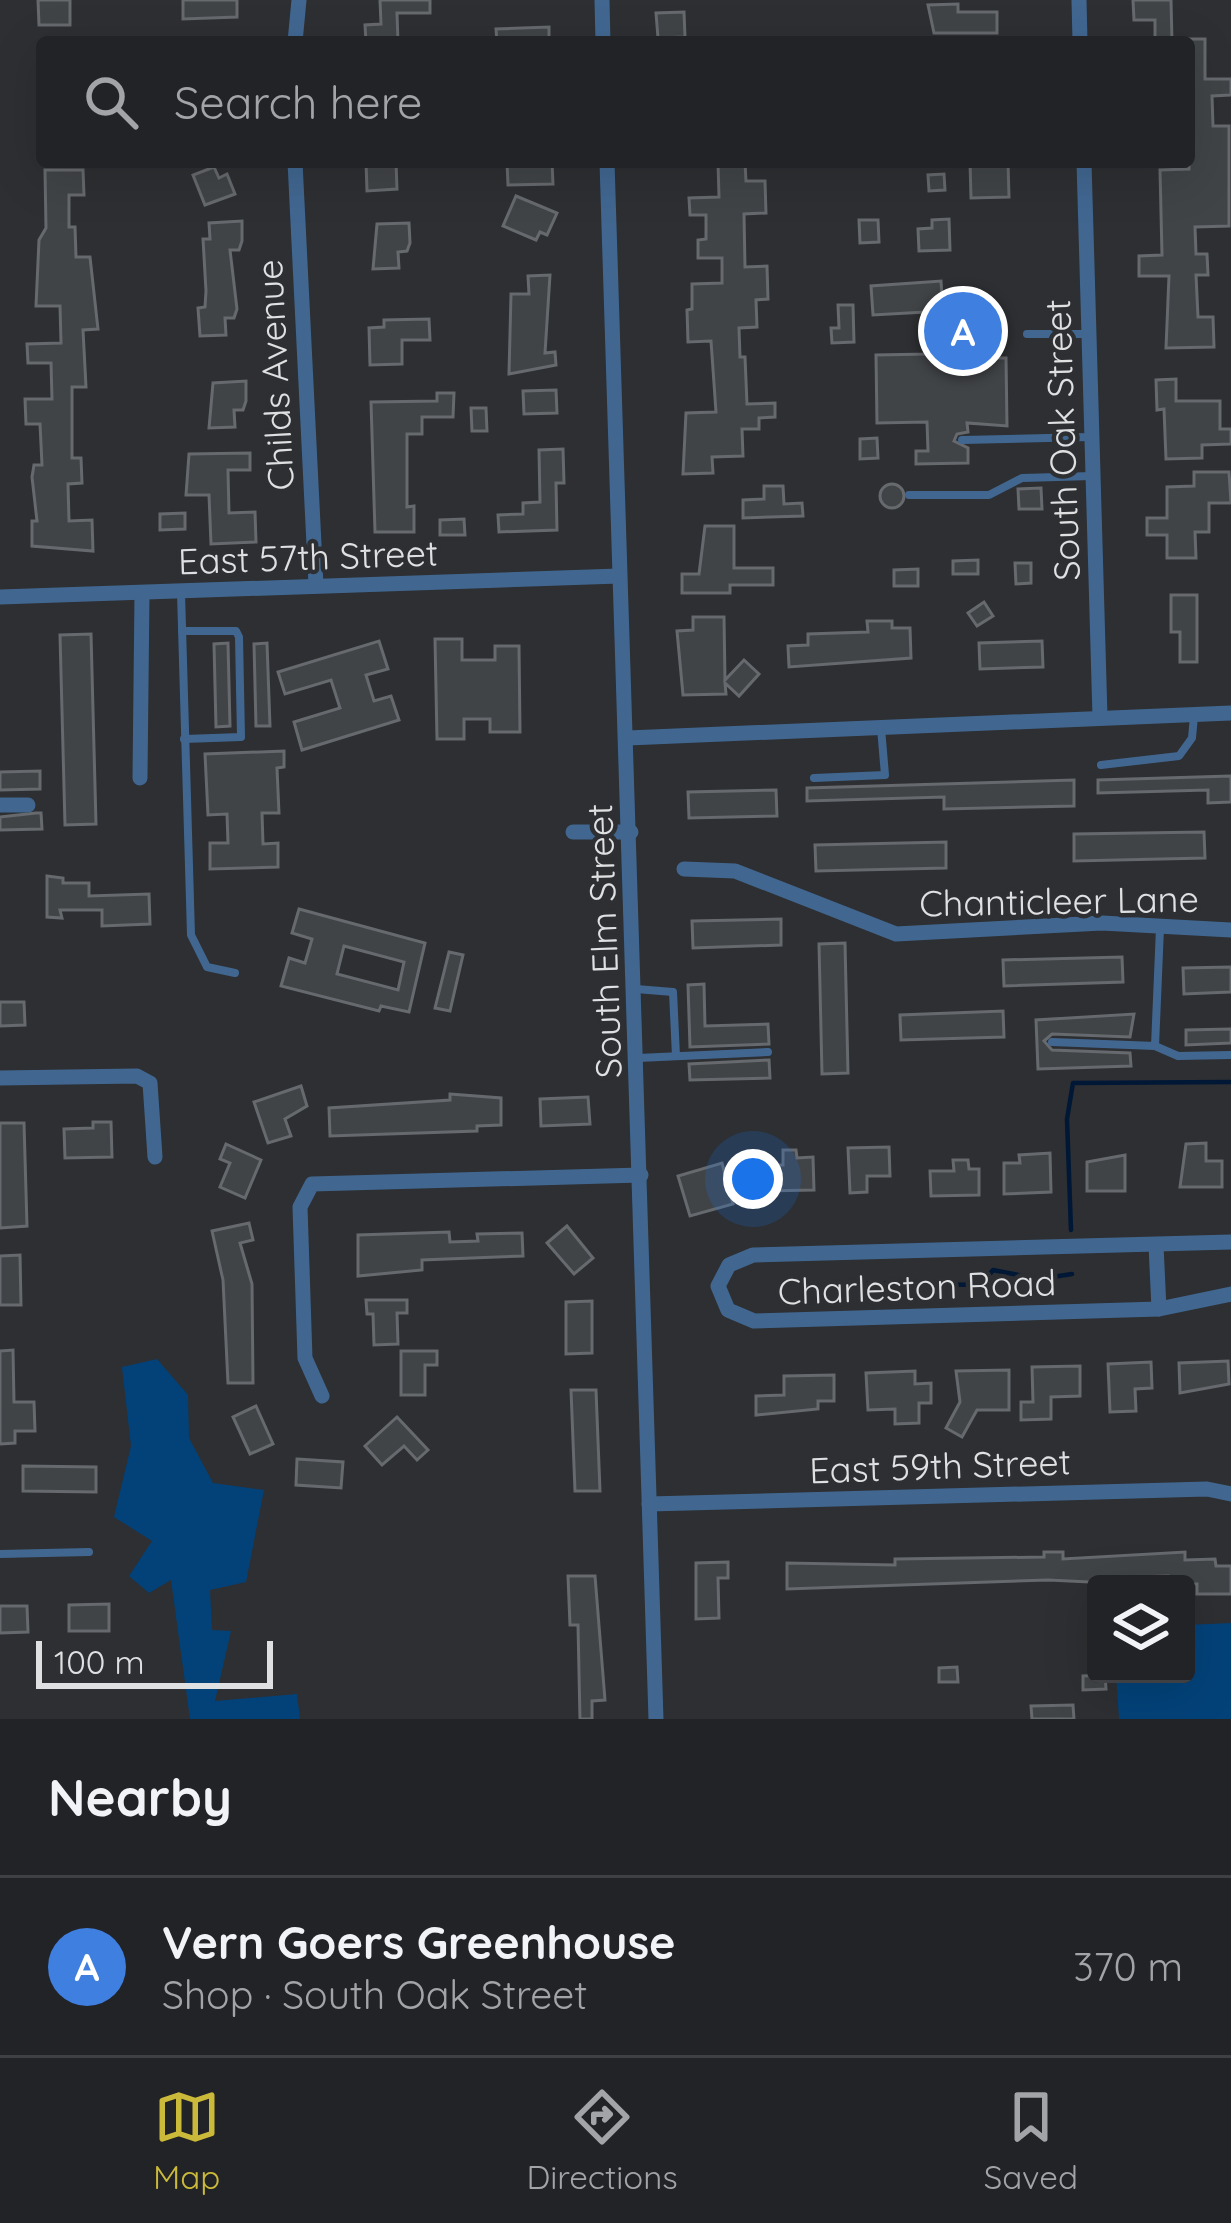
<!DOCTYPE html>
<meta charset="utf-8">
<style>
:root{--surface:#222326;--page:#2e2f32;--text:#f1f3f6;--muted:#a2a4a7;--line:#3f4043;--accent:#cbba39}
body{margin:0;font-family:Quicksand,sans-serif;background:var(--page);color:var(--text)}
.controls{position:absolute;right:36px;bottom:36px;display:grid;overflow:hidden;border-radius:12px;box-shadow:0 12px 48px #0002}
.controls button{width:108px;height:108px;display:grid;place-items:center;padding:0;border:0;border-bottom:3px solid var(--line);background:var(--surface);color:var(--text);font:60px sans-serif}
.scale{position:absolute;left:36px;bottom:30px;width:237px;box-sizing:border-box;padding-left:12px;border:6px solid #dfe0e2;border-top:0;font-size:33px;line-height:42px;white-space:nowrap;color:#dfe0e2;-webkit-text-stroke:9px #2d2f32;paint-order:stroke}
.you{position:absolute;left:753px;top:1179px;width:42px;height:42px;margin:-30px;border:9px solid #fff;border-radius:50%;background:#1a73e8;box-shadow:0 0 0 18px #1a73e833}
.badge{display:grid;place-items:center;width:78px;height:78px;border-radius:50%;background:var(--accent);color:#fff;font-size:39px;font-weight:700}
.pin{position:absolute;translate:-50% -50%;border:6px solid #fff;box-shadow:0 3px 12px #0006}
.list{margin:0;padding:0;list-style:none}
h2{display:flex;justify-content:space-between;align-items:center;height:156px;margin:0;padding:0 48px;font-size:51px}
h2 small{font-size:39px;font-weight:400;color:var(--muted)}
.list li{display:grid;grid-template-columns:78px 1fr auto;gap:36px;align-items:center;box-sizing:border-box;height:180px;padding:0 48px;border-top:3px solid var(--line)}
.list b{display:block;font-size:45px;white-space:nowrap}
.list p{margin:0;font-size:39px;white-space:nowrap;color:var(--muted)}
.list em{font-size:39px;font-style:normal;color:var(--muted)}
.icon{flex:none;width:66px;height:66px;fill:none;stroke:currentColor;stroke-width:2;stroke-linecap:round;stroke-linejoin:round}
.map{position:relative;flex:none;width:1231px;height:1719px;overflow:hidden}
.search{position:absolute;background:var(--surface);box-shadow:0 12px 48px #0002;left:36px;right:36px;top:36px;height:132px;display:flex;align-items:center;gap:30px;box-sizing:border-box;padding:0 42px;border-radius:12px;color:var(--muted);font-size:45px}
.sheet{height:336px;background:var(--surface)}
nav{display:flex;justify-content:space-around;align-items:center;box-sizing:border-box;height:168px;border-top:3px solid var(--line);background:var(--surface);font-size:33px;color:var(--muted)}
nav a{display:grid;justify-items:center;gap:6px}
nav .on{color:var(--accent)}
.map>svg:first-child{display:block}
.green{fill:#034279}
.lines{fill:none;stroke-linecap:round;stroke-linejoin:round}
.stream{stroke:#001836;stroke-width:4.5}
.building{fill:#414447;stroke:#66696d;stroke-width:3;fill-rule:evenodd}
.lane{stroke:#416791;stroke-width:8}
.street{stroke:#416791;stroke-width:15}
.labels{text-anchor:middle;stroke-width:9;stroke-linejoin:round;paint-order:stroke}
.street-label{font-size:36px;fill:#dfe0e2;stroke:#2d2f32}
</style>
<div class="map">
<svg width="1231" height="1719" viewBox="0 0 1231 1719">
<rect width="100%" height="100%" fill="#2d2f32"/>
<g class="green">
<polygon points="157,1359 188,1395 189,1438 213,1483 264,1490 246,1582 210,1590 212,1630 231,1631 215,1701 297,1694 300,1719 190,1719 171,1580 149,1593 129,1576 152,1541 114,1517 131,1446 122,1367"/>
<polygon points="1231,1623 1231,1719 1119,1719 1116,1674 1186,1674 1186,1625"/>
</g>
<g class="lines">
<g class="stream">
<polyline points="1071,1230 1067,1119 1073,1083 1231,1082"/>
<polyline points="855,1283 981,1285 993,1270 1039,1279 1072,1274"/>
</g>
</g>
<g class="building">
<polygon points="38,0 70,0 70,25 39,25"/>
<polygon points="183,0 237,0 237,17 183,19"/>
<polygon points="380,0 430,0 430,13 397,13 398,42 366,42 365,25 381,24"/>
<polygon points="1133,0 1171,0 1172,42 1155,42 1155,20 1134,20"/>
<polygon points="958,4 958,12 997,12 997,33 934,33 928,5"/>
<polygon points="684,12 685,37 658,38 656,13"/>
<polygon points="549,27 549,42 497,42 496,29"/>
<polygon points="1189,39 1205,39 1205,79 1231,79 1231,95 1212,96 1213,126 1229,126 1229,226 1195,227 1196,254 1207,254 1208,275 1196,275 1198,317 1213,317 1214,347 1166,348 1169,276 1139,276 1139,256 1162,255 1160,170 1189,169"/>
<polygon points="366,162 396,162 397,189 367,191"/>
<polygon points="507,162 552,162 553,184 508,185"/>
<polygon points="718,162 745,162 746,181 765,181 766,213 744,214 745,267 767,266 768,299 756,300 757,327 739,328 740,357 745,357 747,404 775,403 775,417 759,418 759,429 742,429 743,456 712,457 713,473 683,474 686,413 716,412 711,341 688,342 687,310 692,309 692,284 722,283 722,258 698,258 698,240 706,239 706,215 690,215 689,198 719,197"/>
<polygon points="970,162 1008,162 1009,197 971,198"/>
<polygon points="214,167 219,178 227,174 235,194 205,205 193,175"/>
<polygon points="45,170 83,170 84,195 69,195 69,227 75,227 76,257 90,257 98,329 83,330 86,387 72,387 72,458 81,458 82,483 68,484 69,521 92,520 93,551 32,546 32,521 37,521 32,477 34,465 42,465 40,424 26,424 25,399 52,399 51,363 28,363 27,344 61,343 60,306 36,306 39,240 46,228"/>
<polygon points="944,174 945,190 929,191 928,175"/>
<polygon points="516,196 557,213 547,235 540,232 536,240 503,226"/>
<polygon points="949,219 950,250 919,251 918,229 932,228 932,220"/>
<polygon points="859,220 878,220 879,242 860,243"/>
<polygon points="242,221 242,241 239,250 230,250 237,309 234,318 225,318 226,335 200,336 198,308 205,307 206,291 203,239 210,239 209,223"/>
<polygon points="409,223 410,243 407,251 398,252 399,268 373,269 377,224"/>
<polygon points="550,275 545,353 555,352 556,365 509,374 511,294 529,294 528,276"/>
<polygon points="941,281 943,311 873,315 871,286"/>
<polygon points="838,305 853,305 854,342 832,343 831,328 839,328"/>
<polygon points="970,317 970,323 983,323 983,358 1006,358 1007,426 967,423 968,432 957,434 954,441 968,448 968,463 916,464 916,451 928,451 927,422 877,423 876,355 928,354 928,338 944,338 944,318"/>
<polygon points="429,319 430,340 402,340 402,364 370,365 369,328 384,327 384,320"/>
<polygon points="1176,379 1176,401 1220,401 1220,429 1231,429 1231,444 1202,445 1202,458 1166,459 1164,409 1157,410 1156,380"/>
<polygon points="246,381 246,401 243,410 234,410 235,427 209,428 213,383"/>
<polygon points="556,390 557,413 524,414 523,391"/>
<polygon points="437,393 454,393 453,417 422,417 422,434 407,434 407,507 414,506 414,532 375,532 371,402 437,401"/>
<polygon points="471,408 486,408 487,431 472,431"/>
<polygon points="877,438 878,458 860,459 860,439"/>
<polygon points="563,449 564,483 556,483 557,530 499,532 498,515 523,514 523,503 540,502 539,450"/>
<polygon points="250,453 250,470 228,470 229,513 255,512 256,542 211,544 209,495 186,495 189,454"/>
<polygon points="1194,472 1229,472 1231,503 1209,503 1209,532 1195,532 1196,558 1167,558 1167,535 1147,535 1147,518 1167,518 1167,487 1194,486"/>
<circle cx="892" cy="496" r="12"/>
<polygon points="764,486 783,486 784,504 802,503 803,516 743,518 743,500 764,499"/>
<polygon points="1041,488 1042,509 1019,509 1018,489"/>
<polygon points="185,513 185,529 160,530 160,514"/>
<polygon points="464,519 465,535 440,535 440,520"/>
<polygon points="705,526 734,526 734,568 773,568 773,585 730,585 730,593 682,593 682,574 699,574"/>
<polygon points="978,560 978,574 953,574 953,561"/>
<polygon points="1015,563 1031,563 1031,583 1016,584"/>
<polygon points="918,569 918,586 894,586 894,570"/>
<polygon points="1171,595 1197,595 1197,662 1180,662 1180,632 1171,632"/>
<polygon points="984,602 993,616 977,626 968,613"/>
<polygon points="693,617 724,617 725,680 744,660 759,674 739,696 725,683 726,694 683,695 677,631 693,630"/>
<polygon points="867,621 892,621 892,628 910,628 911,658 789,667 788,646 808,645 808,634 868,632"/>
<polygon points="91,634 96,824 65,825 60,635"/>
<polygon points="435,639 462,639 462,660 495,660 495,646 519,646 520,732 490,732 490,719 464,719 464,739 437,739"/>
<polygon points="379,641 388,669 366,675 374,701 391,696 399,720 302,750 294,722 340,708 331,680 285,694 278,672"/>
<polygon points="1042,641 1043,667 980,669 979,643"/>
<polygon points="228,643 230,726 216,727 214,644"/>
<polygon points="267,643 270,726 256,726 254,644"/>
<polygon points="284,751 284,767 277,768 279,813 262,813 263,844 278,843 278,867 210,869 210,843 228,843 227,814 208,815 205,754"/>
<polygon points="40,771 40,789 0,790 0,772"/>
<polygon points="1231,776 1231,802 1208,803 1208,790 1098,793 1098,780"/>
<polygon points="1074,780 1074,806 944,809 944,797 807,801 807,788"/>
<polygon points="776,790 777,816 689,818 688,792"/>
<polygon points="36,813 41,813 42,829 0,830 0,817"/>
<polygon points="1204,832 1205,858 1074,861 1074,834"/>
<polygon points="946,842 946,868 816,871 815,845"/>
<polygon points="47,876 63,878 63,883 89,883 89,896 149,894 150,924 102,926 102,910 60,910 62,918 47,917"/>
<path d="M299 909 425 943 409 1012 381 1006 379 1011 281 986 289 958 305 963 312 939 292 933ZM344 946 404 962 398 990 337 974Z"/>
<polygon points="781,919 781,945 693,948 692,921"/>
<polygon points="845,943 848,1073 822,1074 819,944"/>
<polygon points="449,952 463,955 450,1011 435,1008"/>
<polygon points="1122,957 1123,982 1004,986 1003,960"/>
<polygon points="1231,967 1231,992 1184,994 1183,968"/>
<polygon points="704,984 705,1026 768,1024 769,1044 690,1047 688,985"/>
<polygon points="0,1002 24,1002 25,1025 0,1026"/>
<polygon points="1003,1011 1004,1037 901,1040 900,1015"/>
<polygon points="1134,1014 1130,1037 1052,1034 1044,1041 1052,1050 1130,1053 1131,1066 1038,1069 1036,1020"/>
<polygon points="1231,1029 1231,1043 1186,1045 1186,1030"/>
<polygon points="769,1060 770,1078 690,1080 689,1064"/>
<polygon points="301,1086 307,1106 285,1119 291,1136 268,1143 254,1102"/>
<polygon points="450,1094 501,1098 501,1125 477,1126 477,1131 330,1136 329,1108 450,1100"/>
<polygon points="588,1097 590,1124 541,1126 540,1099"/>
<polygon points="93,1122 111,1122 112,1157 65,1158 64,1129 93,1128"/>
<polygon points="0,1123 24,1123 27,1226 0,1228"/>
<polygon points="1206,1143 1206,1161 1222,1161 1222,1187 1180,1187 1186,1144"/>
<polygon points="226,1144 261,1160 245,1198 220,1187 230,1163 220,1159"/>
<polygon points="889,1147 890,1176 867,1176 867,1192 850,1193 848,1148"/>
<polygon points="783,1150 796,1150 797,1158 813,1157 814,1190 765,1191 764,1165 783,1165"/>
<polygon points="1050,1153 1051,1192 1004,1194 1004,1163 1020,1163 1019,1155"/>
<polygon points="1125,1155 1125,1191 1087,1191 1087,1162"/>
<polygon points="953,1160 968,1160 969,1169 979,1169 979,1195 931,1196 930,1171 954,1171"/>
<polygon points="722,1163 733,1204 690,1216 678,1176"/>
<polygon points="249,1223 253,1240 240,1243 252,1284 253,1383 228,1383 223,1280 212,1231"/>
<polygon points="567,1226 593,1258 574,1274 547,1243"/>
<polygon points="449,1232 450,1242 478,1241 477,1234 522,1233 523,1256 422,1260 422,1270 358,1276 358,1235"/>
<polygon points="20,1255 21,1305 0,1305 0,1256"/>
<polygon points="366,1300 407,1300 407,1313 397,1313 398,1344 374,1345 373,1314 367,1314"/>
<polygon points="592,1301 592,1353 566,1354 566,1302"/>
<polygon points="13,1350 14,1402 34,1402 35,1431 15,1431 15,1443 0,1444 0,1351"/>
<polygon points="401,1351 437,1351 437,1365 425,1365 425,1395 401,1395"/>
<polygon points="1228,1361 1229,1384 1180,1393 1179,1363"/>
<polygon points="1151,1362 1152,1388 1135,1389 1136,1411 1110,1412 1108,1364"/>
<polygon points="1080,1366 1080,1396 1051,1397 1051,1419 1021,1420 1021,1402 1033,1402 1032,1367"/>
<polygon points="1009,1370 1009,1410 977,1410 962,1437 946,1428 960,1402 956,1371"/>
<polygon points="915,1371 915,1384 931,1383 931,1403 919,1403 919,1423 895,1424 895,1409 868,1410 866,1373"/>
<polygon points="834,1375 834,1401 818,1401 818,1409 756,1415 756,1396 784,1395 784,1376"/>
<polygon points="571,1390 596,1390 600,1491 575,1491"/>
<polygon points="256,1406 273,1444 250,1454 233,1417"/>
<polygon points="397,1417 428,1450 417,1460 404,1446 382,1465 365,1446"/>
<polygon points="297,1459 343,1462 341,1488 296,1485"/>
<polygon points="23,1466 96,1467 96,1492 23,1491"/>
<polygon points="1044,1552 1063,1552 1063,1559 1185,1552 1185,1560 1215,1559 1216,1566 1231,1566 1231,1594 1197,1594 1197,1584 1168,1584 1168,1576 1134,1577 1131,1584 1048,1580 787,1589 787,1563 895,1565 895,1559 1044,1557"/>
<polygon points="728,1562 728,1578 718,1578 719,1618 696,1619 696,1563"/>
<polygon points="568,1576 595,1576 605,1700 592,1701 592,1719 580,1719 578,1625 570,1625"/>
<polygon points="109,1604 109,1631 69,1631 69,1605"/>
<polygon points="0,1606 27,1606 28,1632 0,1633"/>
<polygon points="957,1667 958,1682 939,1682 939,1668"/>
<polygon points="1105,1675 1106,1689 1083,1690 1083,1676"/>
<polygon points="1073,1705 1074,1719 1032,1719 1031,1706"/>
</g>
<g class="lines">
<g class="lane">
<polyline points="1027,334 1088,334"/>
<polyline points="962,440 1090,437"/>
<polyline points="909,495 989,495 1022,478 1092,476"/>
<polyline points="181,593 191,935 207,967 235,973"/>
<polyline points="182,631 236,631 239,637 241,737 184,739"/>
<polyline points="1101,765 1179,756 1192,738 1194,716"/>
<polyline points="814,778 885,775 881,728"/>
<polyline points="636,989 673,992 676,1056"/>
<polyline points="1052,1042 1155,1046 1160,928"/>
<polyline points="1155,1046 1178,1056 1231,1055"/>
<polyline points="638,1058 768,1052"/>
<polyline points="0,1554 89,1552"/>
</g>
<g class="street">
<polyline points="602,0 603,42"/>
<polyline points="1079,0 1080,42"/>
<polyline points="295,42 299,0"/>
<polyline points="295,162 316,585"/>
<polyline points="607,162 656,1719"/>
<polyline points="1084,162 1100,717"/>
<polyline points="0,597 619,576"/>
<polyline points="628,738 1231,713"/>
<polyline points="140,778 142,593"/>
<polyline points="0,805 28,805"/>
<polyline points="573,832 631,832"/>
<polyline points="684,869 735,871 896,934 1102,923 1231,930"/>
<polyline points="0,1078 137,1076 150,1083 155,1157"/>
<polyline points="1231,1242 753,1255 729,1265 718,1286 728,1310 754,1321 1159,1309 1231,1294"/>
<polyline points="1156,1245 1159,1309"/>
<polyline points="322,1396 305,1358 300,1207 312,1184 641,1175"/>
<polyline points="649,1504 1207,1489 1231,1494"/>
</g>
</g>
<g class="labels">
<g class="street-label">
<text transform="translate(275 375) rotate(-93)" y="13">Childs Avenue</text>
<text transform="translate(1062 440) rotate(-92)" y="13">South Oak Street</text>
<text transform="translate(308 557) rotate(-2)" y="13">East 57th Street</text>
<text transform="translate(1059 901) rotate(-1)" y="13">Chanticleer Lane</text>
<text transform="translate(604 941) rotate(-92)" y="13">South Elm Street</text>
<text transform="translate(917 1287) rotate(-2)" y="13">Charleston Road</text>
<text transform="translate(940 1466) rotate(-2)" y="13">East 59th Street</text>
</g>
</g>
</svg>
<div class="controls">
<button><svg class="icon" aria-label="layers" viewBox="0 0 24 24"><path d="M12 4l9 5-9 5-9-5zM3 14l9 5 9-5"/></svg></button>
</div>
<div class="scale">100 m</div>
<div class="you"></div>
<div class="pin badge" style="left:963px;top:331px;background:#3f7fe0">A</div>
<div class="search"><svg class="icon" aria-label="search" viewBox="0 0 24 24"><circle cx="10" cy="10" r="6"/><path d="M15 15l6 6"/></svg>Search here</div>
</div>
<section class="sheet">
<h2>Nearby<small></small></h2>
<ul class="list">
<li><span class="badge" style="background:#3f7fe0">A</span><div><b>Vern Goers Greenhouse</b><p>Shop · South Oak Street</p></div><em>370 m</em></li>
</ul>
</section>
<nav>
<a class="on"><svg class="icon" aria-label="map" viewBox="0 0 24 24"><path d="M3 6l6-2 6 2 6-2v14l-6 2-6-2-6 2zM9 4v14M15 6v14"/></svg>Map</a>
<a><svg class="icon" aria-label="directions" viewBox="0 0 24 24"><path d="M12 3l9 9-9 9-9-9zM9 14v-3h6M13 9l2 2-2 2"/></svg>Directions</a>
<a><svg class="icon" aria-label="saved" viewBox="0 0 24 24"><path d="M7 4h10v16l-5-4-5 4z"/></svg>Saved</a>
</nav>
